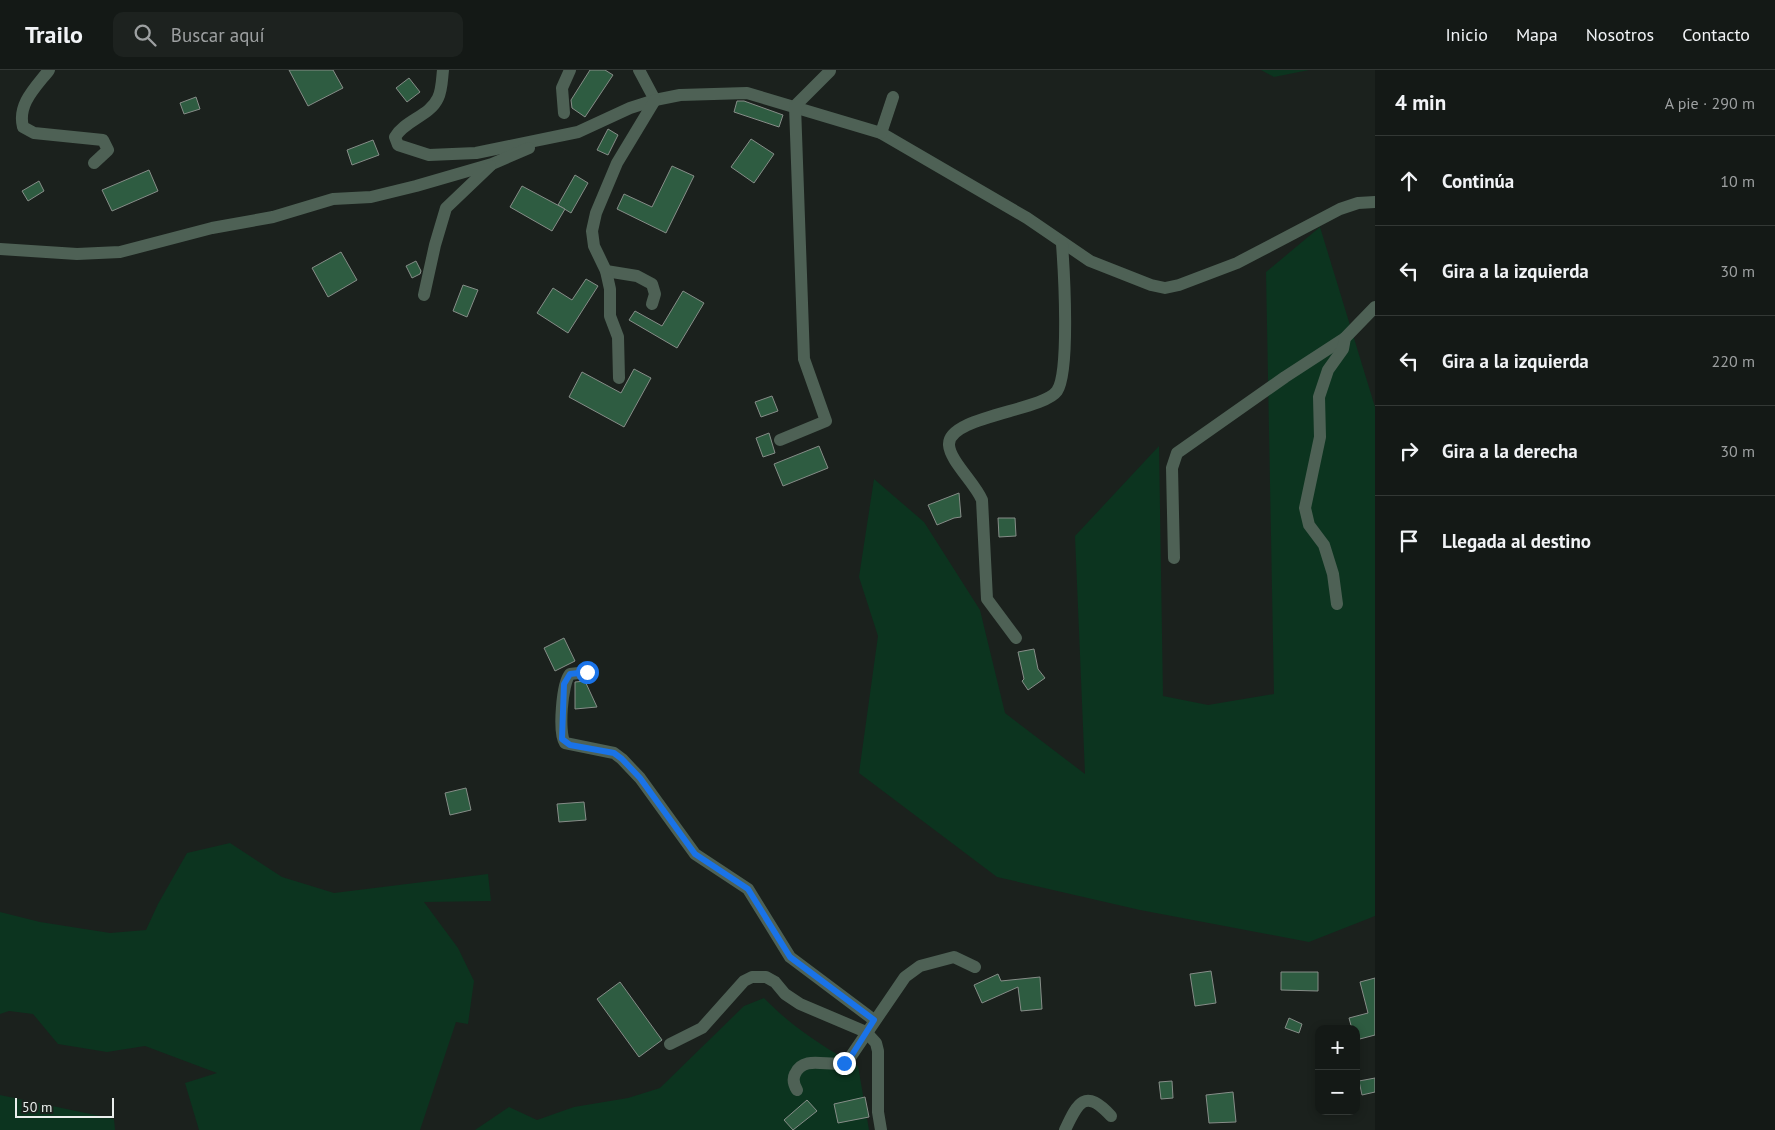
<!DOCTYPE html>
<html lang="es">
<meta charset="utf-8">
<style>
:root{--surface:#141916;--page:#1d221f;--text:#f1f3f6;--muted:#9da0a1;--line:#333835}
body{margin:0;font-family:"PT Sans",sans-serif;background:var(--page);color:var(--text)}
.controls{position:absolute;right:15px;bottom:15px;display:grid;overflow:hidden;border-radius:10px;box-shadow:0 2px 8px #0003}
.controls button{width:45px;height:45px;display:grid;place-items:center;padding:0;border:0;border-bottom:1px solid var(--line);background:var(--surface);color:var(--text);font:25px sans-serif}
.scale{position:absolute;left:15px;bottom:12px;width:99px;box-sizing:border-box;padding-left:5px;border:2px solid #eaeeec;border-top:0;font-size:14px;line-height:18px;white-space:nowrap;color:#eaeeec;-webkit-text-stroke:4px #1b211d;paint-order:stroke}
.stop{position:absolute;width:15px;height:15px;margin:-11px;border:4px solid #1a73e8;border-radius:50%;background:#fff}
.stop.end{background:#1a73e8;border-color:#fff;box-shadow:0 1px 5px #0008}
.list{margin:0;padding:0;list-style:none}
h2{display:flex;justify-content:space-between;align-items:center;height:65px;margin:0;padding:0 20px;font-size:21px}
h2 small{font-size:16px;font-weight:400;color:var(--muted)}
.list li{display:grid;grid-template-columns:32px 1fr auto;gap:15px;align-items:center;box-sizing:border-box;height:90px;padding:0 20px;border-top:1px solid var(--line)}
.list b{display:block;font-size:19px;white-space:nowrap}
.list em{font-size:16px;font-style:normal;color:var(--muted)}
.icon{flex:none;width:28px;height:28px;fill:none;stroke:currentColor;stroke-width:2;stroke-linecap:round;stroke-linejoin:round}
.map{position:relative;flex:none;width:1375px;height:1060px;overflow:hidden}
header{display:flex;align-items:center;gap:30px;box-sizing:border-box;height:70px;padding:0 25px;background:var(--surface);border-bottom:1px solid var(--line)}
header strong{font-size:24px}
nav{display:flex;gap:28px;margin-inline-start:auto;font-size:18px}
.search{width:350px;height:45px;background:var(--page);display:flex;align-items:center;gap:12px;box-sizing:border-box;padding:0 18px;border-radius:10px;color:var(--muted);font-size:19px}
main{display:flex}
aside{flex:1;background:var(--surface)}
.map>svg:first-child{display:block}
.green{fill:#0c341f}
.building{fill:#2e5c41;stroke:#868d88}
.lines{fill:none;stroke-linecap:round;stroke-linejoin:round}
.minor{stroke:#4e6155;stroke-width:12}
.route{stroke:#1a73e8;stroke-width:6}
</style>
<header>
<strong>Trailo</strong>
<div class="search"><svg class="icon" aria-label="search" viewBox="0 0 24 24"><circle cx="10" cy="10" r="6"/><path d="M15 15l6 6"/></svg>Buscar aquí</div>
<nav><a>Inicio</a><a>Mapa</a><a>Nosotros</a><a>Contacto</a></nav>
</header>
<main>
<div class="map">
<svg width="1375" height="1060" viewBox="0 0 1375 1060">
<rect width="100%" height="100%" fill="#1b211d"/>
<g class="green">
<polygon points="1261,0 1309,0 1274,7"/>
<polygon points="1320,157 1375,337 1375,846 1309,872 1140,840 997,807 859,703 878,566 859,507 874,409 924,452 980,540 1005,643 1085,704 1075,466 1159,376 1163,626 1208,635 1274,624 1266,202"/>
<polygon points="230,773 282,807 334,823 488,804 491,831 424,832 458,878 474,911 468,954 456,952 420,1060 199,1060 185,1013 217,1003 145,976 107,982 58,974 33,944 9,941 0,944 0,842 40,852 110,863 146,860 158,834 187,783"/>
<path d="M764 928C792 957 823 977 858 996L869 1060H475L509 1037 537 1050 574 1037 628 1028 660 1018 744 936Z"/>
<polygon points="0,1025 114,1049 115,1060 0,1060"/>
</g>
<g class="building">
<polygon points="289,0 333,0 343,18 308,36"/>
<polygon points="590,0 605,0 613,5 585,47 572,38 571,30"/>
<polygon points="409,8 420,22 407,32 396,18"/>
<polygon points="196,27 200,39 184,44 180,33"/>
<polygon points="737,31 744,31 783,45 779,57 734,42"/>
<polygon points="608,59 618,65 608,85 597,80"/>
<polygon points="751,69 774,84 754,113 731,97"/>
<polygon points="373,70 379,85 352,95 347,80"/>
<polygon points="672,96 694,106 666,163 617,139 624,124 652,137"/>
<polygon points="149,100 158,121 112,141 102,120"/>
<polygon points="575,105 588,113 571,143 558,135"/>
<polygon points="39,111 44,121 28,131 22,121"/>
<polygon points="522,116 565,139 552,161 510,137"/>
<polygon points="341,182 357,210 328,227 312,198"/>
<polygon points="416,191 421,201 420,204 412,208 406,196"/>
<polygon points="586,209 598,216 568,263 537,243 553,218 572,230"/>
<polygon points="463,215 478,220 467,247 453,241"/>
<polygon points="683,221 704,233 677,278 629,250 635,241 662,256"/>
<polygon points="634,299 651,308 624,357 569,327 582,302 621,323"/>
<polygon points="772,326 778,341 761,347 755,332"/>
<polygon points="769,363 775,383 763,387 756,368"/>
<polygon points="819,376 828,398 783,416 774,394"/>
<polygon points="959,423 961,447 954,448 937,455 928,435"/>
<polygon points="998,448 1015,448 1016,466 999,467"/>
<polygon points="564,568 575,591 555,601 544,578"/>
<polygon points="1034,579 1038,599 1045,608 1028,620 1022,611 1024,609 1018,582"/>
<polygon points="585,611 597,637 575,639 575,612"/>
<polygon points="466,718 471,740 450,745 445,723"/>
<polygon points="584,732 586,750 559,752 557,734"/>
<polygon points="1211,901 1216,933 1195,936 1190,904"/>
<polygon points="1281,902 1318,902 1318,921 1281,920"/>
<polygon points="998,904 1001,911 1040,907 1042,939 1021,941 1018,917 982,933 974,915"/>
<polygon points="1375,908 1375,965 1356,970 1356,959 1352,959 1349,948 1368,943 1360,912"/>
<polygon points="620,912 662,970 639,987 597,929"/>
<polygon points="1289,948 1302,954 1299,963 1285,958"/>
<polygon points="1375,1008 1375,1022 1362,1025 1359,1011"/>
<polygon points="1172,1011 1173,1028 1161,1029 1159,1012"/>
<polygon points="1233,1022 1236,1052 1209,1053 1206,1025"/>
<polygon points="865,1027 869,1047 838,1053 834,1034"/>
<polygon points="807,1030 817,1041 793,1060 784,1050"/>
</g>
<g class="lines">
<g class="minor">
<path d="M49 0C36 17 17 34 23 57L34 63 103 70 108 80 94 93"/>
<path d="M443 0C442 8 442 20 438 28 430 46 405 50 395 67L398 75 429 85 476 83 578 62 630 38 655 30 680 25 747 23 881 63 1027 148 1090 191 1151 215 1165 218 1179 215 1237 193 1340 139 1358 133 1375 132"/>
<polyline points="639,0 655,30"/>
<polyline points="564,43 562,18 570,0"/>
<polyline points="881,63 893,27"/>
<polyline points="0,179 77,184 120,182 212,158 273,147 333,129 371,127 416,116 492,94 529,78"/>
<polyline points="606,201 637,206 652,214 655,224 652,234"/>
<polyline points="424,225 435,175 446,138 490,96"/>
<polyline points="619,308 618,267 610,246 610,219 606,201 594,176 592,161 596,143 617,93 655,30"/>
<polyline points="780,370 826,351 804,289 795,36 830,1"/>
<polyline points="1174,488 1172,398 1177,383 1285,307 1345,268"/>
<polyline points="1337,534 1333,504 1324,475 1309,455 1305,438 1320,367 1319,327 1328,300 1343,279 1345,268 1375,237"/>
<path d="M1016 568 987 529 982 430C975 413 950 391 949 375 947 346 1043 341 1057 321 1070 302 1064 201 1062 174"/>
<path d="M587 602 570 604C562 613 558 663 565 673L614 683 622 689 640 708 695 784 748 819 790 887 874 950"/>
<polyline points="670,974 702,958 744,911 752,907 766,907 775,912 785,924 800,934 866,962 876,973 878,981 878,1042 881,1060"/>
<path d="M797 1020C794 1015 792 1010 795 1004 804 983 832 999 847 992L905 907 920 896 954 887 975 897"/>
<path d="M1065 1060C1078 1032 1085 1018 1111 1046"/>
</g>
</g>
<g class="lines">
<polyline class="route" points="587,602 570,604 564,614 562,669 570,675 614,683 622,689 640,708 695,784 748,819 790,887 874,950 850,988 844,993"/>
</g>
</svg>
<div class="controls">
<button>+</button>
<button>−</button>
</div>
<div class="scale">50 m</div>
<div class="stop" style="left:587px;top:602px"></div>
<div class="stop end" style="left:844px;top:993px"></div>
</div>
<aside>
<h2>4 min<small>A pie · 290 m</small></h2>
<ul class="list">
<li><svg class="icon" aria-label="ahead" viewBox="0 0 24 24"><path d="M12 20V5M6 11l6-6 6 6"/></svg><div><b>Continúa</b></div><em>10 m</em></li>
<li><svg class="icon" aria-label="left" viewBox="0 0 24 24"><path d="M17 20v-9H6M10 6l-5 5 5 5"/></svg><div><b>Gira a la izquierda</b></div><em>30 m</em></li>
<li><svg class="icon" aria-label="left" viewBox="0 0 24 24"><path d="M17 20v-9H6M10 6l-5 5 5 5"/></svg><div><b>Gira a la izquierda</b></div><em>220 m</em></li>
<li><svg class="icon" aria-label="right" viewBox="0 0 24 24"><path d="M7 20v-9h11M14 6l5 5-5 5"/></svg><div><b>Gira a la derecha</b></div><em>30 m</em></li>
<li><svg class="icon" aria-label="arrive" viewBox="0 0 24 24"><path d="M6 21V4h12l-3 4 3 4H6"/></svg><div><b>Llegada al destino</b></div></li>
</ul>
</aside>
</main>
